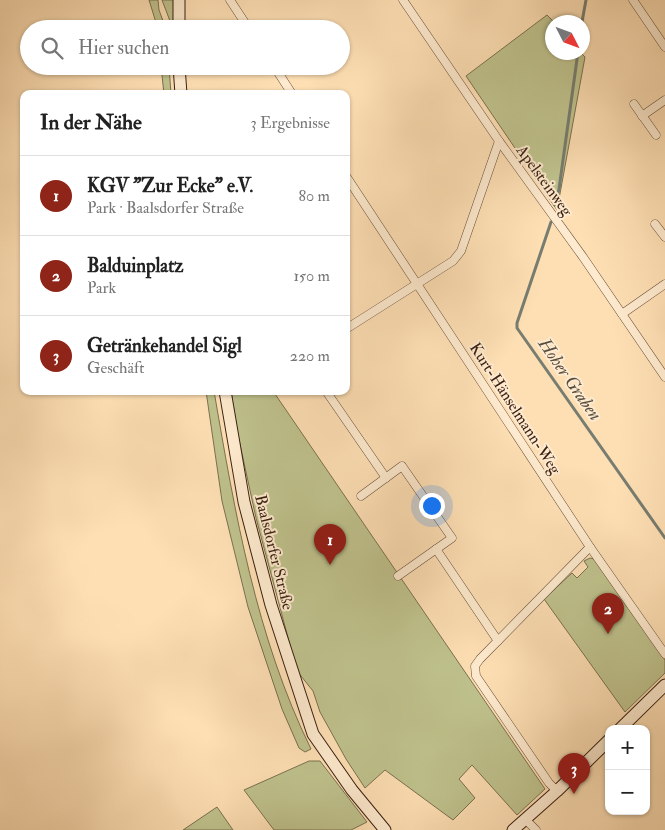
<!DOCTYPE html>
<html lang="de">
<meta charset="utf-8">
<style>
:root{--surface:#fff;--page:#f6f6f6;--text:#222;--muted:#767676;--line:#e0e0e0;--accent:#8f2418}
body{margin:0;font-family:"IM FELL Double Pica",serif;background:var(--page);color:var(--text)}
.controls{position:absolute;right:15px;bottom:15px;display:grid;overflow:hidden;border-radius:10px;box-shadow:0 1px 4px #0004}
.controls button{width:45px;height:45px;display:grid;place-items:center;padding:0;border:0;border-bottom:1px solid var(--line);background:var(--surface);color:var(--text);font:25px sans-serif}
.compass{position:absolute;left:545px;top:15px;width:45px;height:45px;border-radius:50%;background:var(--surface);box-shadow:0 1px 4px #0004;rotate:132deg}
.you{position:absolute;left:431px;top:505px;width:18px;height:18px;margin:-12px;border:4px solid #fff;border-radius:50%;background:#1a73e8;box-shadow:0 0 0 8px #1a73e833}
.badge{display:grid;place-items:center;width:32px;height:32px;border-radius:50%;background:var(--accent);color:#fff;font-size:16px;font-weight:700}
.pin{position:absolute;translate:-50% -41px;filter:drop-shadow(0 1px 2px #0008)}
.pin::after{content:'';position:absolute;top:26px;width:18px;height:15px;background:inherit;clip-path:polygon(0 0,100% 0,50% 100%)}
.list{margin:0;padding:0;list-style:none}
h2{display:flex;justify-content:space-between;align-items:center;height:65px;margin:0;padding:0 20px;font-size:21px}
h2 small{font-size:16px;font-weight:400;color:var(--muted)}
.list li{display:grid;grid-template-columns:32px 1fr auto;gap:15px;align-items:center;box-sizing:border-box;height:80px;padding:0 20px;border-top:1px solid var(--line)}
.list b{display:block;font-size:19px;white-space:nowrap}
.list p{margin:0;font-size:16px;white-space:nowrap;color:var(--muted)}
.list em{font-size:16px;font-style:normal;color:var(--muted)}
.icon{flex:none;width:28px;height:28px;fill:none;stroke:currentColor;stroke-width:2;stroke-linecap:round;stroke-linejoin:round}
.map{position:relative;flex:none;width:665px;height:830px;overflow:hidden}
.search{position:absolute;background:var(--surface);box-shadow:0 1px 4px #0004;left:20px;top:20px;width:330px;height:55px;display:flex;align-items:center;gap:12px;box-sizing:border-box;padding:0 18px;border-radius:28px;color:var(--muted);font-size:19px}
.panel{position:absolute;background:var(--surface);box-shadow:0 1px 4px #0004;left:20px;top:90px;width:330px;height:305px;border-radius:10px}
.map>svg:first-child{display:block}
.green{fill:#bfc28d;stroke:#7c704f}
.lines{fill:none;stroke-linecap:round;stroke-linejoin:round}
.stream{stroke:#777d70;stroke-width:3}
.street-casing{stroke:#6a4f3a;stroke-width:9}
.secondary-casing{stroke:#391f11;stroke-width:13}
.street{stroke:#feeace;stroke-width:8}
.secondary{stroke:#feeace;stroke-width:11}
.labels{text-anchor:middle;stroke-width:4;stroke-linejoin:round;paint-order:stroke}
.street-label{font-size:16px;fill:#391f11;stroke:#feeace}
.water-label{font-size:18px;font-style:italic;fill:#584e40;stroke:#feeace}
</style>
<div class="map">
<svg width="665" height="830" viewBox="0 0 665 830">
<rect width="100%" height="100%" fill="#fedfb4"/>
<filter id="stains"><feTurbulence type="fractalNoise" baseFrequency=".004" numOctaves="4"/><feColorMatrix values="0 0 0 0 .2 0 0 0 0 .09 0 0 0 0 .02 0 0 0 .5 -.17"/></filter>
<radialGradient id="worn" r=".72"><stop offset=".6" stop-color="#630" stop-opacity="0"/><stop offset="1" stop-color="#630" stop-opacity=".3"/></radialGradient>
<g class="green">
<polygon points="149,0 158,0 159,10 166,29 158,29"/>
<polygon points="162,0 174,0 175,29 173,29"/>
<polygon points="547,15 554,22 552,22 552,52 581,53 585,57 557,210 466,76"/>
<polygon points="161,66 169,66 171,94 164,94"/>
<path d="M206 391H214C235 513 256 637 311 749L305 752 299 748 282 709 248 607 222 501Z"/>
<polygon points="231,391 273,391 545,789 517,815 472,765 459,779 475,798 453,820 385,770 365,788 346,759 320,712 313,691 297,671 256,518 238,435"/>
<polygon points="590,558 594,559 665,660 665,673 625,712 544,599 572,573 577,578 588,567 584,561"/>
<polygon points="309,761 320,761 367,822 351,830 274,830 244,790"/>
<polygon points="217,807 233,830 183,830"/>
</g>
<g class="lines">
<g class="stream">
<polyline points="582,22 586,0"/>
<polyline points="555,205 559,189 578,52"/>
<polyline points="551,222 517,323 517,328 665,538"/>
</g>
<g class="street-casing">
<g id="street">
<polyline points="230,0 249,29"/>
<polyline points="403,0 499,141 583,257 665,377"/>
<polyline points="633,0 665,47"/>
<polyline points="274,66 292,94"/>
<polyline points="634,104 656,135"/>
<polyline points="642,116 665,100"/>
<polyline points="346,176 590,547 665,654"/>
<polyline points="655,224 665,237"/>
<polyline points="622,314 665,284"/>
<polyline points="346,329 453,261 461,251 499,141"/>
<polyline points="326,391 386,478"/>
<polyline points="361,496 402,466 452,538 398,576"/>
<polyline points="436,549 498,641"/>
<polyline points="557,791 549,783 476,676 475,666 480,659 590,547"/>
<polyline points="526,820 536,830"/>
</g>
</g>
<g class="secondary-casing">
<g id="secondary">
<polyline points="179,0 179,29"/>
<polyline points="179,66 181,94"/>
<polyline points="225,391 244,502 271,605 313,734 352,790 385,830"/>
<polyline points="620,729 665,685"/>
<polyline points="513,830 557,791 609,740"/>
</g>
</g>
<use href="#street" class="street"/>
<use href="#secondary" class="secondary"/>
</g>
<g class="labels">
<g class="street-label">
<text transform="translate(545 180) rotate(54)" y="6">Apelsteinweg</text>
<text transform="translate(516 408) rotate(57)" y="6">Kurt-Hänselmann-Weg</text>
<text transform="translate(275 552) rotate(76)" y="6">Baalsdorfer Straße</text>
</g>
<g class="water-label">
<text transform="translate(570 379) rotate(55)" y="6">Hoher Graben</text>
</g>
</g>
<rect width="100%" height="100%" filter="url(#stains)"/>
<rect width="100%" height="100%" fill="url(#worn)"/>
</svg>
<div class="controls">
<button>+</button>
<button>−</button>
</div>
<svg class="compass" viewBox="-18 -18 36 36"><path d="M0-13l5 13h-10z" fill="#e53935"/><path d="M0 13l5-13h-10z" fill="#767676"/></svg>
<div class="you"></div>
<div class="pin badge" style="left:330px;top:565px">1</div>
<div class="pin badge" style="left:608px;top:634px">2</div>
<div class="pin badge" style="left:574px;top:794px">3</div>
<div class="search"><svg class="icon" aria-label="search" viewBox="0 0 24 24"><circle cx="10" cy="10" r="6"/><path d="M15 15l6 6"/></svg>Hier suchen</div>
<section class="panel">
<h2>In der Nähe<small>3 Ergebnisse</small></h2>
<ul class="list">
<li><span class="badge">1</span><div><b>KGV &quot;Zur Ecke&quot; e.V.</b><p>Park · Baalsdorfer Straße</p></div><em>80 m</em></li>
<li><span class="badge">2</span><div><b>Balduinplatz</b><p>Park</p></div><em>150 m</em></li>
<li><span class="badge">3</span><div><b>Getränkehandel Sigl</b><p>Geschäft</p></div><em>220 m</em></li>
</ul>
</section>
</div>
